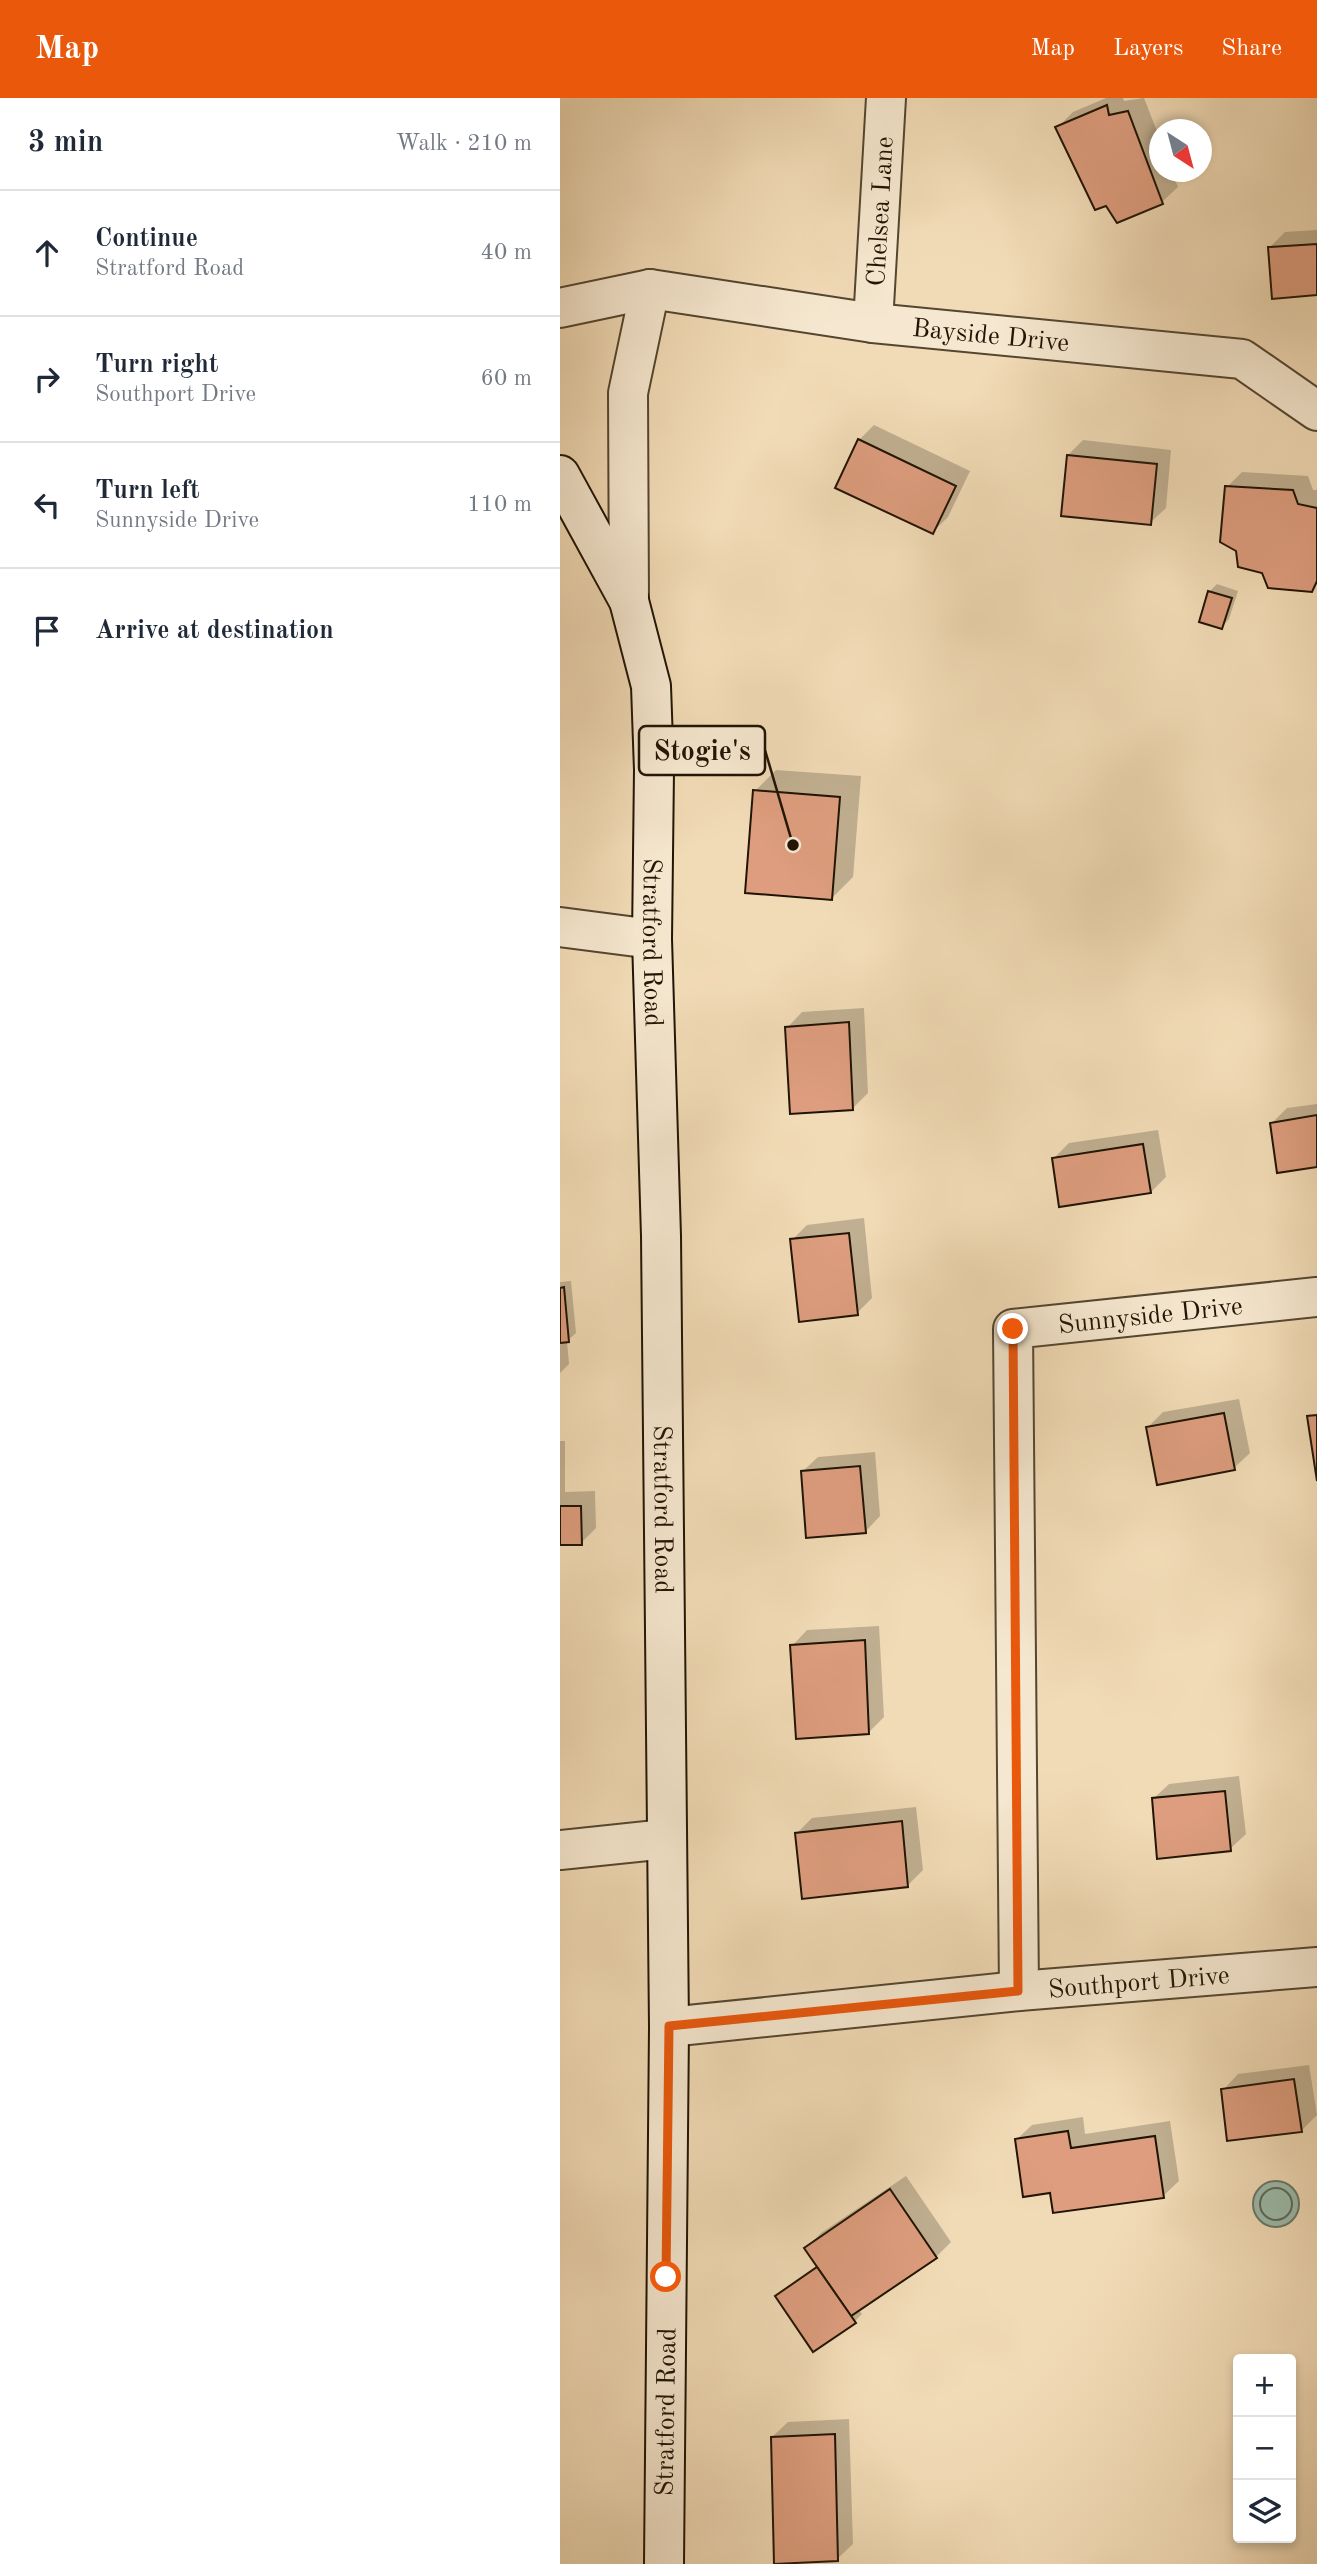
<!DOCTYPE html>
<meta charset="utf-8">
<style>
:root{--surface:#fff;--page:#f6f6f7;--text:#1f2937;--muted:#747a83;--line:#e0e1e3;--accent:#ea580c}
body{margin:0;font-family:"Old Standard TT",serif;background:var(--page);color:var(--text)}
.controls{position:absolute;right:21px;bottom:21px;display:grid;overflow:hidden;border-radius:7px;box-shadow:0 4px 10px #0003}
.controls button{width:63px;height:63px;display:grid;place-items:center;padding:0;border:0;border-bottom:2px solid var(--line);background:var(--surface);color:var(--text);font:35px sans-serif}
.compass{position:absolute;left:589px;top:21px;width:63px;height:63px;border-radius:50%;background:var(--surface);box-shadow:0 4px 10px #0003;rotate:144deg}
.stop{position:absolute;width:21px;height:21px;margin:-16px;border:5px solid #ea580c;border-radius:50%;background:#fff}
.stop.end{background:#ea580c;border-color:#fff;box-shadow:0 2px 7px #0008}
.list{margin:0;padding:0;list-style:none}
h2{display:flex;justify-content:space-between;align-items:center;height:91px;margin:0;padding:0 28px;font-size:30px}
h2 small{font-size:23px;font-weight:400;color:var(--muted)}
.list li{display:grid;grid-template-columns:46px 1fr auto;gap:21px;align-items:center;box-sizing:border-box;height:126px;padding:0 28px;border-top:2px solid var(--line)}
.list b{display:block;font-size:26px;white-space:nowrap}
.list p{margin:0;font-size:23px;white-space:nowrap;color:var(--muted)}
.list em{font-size:23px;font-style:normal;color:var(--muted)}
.icon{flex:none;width:38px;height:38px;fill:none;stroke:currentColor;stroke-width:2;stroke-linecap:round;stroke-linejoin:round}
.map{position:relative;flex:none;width:757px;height:2466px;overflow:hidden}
header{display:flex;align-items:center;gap:42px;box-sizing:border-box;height:98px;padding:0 35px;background:var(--accent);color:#fff}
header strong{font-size:33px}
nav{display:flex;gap:38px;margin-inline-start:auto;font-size:24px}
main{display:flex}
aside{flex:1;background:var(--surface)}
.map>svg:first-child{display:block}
.water{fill:#9bbbac;stroke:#6a7869;stroke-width:2}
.shadow{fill:#0003}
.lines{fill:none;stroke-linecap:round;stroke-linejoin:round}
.shore{stroke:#5e6858;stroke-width:2}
.building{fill:#dd9d7e;stroke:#201404;stroke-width:2}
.street-casing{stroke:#544630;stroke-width:42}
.secondary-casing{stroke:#201404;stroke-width:42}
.street{stroke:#f6e8d0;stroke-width:38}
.secondary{stroke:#f6e8d0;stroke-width:38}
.route{stroke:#ea580c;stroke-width:9}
.labels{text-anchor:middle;stroke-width:5;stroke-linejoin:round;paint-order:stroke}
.street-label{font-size:26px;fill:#201404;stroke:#f6e8d0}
.leader{fill:none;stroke:#201404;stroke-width:2.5}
.callout-dot{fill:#201404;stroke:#f6e8d0;stroke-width:2.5}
.callout{fill:#f6e8d0;stroke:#201404;stroke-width:2.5}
.callout-label{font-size:28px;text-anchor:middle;font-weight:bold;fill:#201404}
</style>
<header>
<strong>Map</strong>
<nav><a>Map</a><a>Layers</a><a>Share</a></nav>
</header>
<main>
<aside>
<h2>3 min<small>Walk · 210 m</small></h2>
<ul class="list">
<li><svg class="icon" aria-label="ahead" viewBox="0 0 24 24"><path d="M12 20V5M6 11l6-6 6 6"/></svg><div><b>Continue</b><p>Stratford Road</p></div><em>40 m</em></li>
<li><svg class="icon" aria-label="right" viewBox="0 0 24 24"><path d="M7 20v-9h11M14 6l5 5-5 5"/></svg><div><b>Turn right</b><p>Southport Drive</p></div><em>60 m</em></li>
<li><svg class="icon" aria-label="left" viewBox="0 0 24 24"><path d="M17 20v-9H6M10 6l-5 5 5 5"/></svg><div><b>Turn left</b><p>Sunnyside Drive</p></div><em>110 m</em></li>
<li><svg class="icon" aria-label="arrive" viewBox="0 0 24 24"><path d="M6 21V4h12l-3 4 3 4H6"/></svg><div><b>Arrive at destination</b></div></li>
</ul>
</aside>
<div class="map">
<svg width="757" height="2466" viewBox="0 0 757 2466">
<rect width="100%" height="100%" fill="#f1dbb6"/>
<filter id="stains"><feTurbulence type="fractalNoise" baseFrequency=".00286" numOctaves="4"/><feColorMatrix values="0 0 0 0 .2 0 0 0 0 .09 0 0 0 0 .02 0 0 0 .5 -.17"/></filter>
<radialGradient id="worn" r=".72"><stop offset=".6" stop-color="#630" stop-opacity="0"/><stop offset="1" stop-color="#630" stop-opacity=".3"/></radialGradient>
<circle class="water" cx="716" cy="2106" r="23"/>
<g class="shadow">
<polygon points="546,0 563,0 564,3 584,0 600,41 600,74 612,74 618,89 602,104 557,123 498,29 513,14"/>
<polygon points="757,132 757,196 710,149 725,134"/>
<polygon points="314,327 410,373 388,419 373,434 299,342"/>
<polygon points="523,342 611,352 606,410 590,425 508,357"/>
<polygon points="682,374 748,378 753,392 757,392 757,486 751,492 667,389"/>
<polygon points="657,486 678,493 669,521 662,529 649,494"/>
<polygon points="216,672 301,678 293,779 272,800 195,693"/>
<polygon points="304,910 308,995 292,1011 227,930 242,914"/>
<polygon points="757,1006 757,1067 712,1025 727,1010"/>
<polygon points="598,1032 606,1079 591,1094 494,1060 509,1045"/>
<polygon points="304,1120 312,1200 297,1215 232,1142 247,1127"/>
<polygon points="11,1183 16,1235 7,1243 9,1266 0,1275 0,1184"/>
<polygon points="679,1301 690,1355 674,1370 588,1329 603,1314"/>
<polygon points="0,1343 5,1343 5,1394 35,1393 36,1430 21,1445 0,1445"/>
<polygon points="315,1354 320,1418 305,1434 242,1374 258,1359"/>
<polygon points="319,1528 324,1619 309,1634 232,1548 247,1532"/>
<polygon points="679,1678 686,1736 670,1751 593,1701 609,1686"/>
<polygon points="356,1709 363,1772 348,1787 237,1735 252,1720"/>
<polygon points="749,1967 757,2017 742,2032 663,1992 678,1976"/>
<polygon points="523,2019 525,2036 610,2023 619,2083 603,2098 492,2093 456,2042 472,2027"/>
<polygon points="346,2078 391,2144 376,2159 298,2211 302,2216 294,2224 217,2198 258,2167 246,2150 261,2135"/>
<polygon points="289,2321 293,2446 277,2461 212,2339 228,2324"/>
</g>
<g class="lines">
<circle class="shore" cx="716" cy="2106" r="16"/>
</g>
<g class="building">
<polygon points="547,7 549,17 568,13 603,106 557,125 546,108 535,112 495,29"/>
<polygon points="757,146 757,197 712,201 708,149"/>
<polygon points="298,341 396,388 373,436 275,390"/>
<polygon points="507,357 597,366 591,427 501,418"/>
<polygon points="665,388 733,392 738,406 757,410 757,483 752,494 708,490 702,475 678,469 676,453 660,444"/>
<polygon points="648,493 672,500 662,531 639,524"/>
<polygon points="193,692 280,699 272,802 185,795"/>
<polygon points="289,924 293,1012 230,1016 225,929"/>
<polygon points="757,1017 757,1069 717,1075 710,1025"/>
<polygon points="583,1046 591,1095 499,1109 492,1060"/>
<polygon points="289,1135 298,1217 239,1224 230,1141"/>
<polygon points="4,1189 9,1244 0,1245 0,1190"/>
<polygon points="664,1315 675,1372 597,1387 586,1329"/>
<polygon points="757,1317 757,1383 747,1318"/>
<polygon points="300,1368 306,1435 246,1440 241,1373"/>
<polygon points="0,1408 21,1408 22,1447 0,1447"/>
<polygon points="305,1542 309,1636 236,1641 230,1547"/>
<polygon points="665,1693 671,1753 597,1761 592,1700"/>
<polygon points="342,1723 348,1789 242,1801 235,1735"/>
<polygon points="734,1981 742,2034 667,2043 661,1991"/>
<polygon points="508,2033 511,2050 595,2038 604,2100 493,2115 490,2095 463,2099 455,2041"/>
<polygon points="330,2091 377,2160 291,2218 244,2150"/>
<polygon points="257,2169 296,2225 253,2254 215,2198"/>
<polygon points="275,2336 278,2463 214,2466 211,2339"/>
</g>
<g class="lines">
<g class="street-casing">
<g id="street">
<path id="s1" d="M0 210 90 191 313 225 682 261 757 313"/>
<path id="s2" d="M313 225 326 0"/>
<polyline points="69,503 68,295 90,191"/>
<polyline points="0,829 92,841"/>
<polyline points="0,1752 106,1741"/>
<path id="s3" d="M459 1893 453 1231 757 1199"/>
<path id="s4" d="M109 1929 459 1893 757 1869"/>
</g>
</g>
<g class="secondary-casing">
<g id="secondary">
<path id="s5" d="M0 377 69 503 91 588 94 672 92 841 101 1138 109 1929 104 2466"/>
</g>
</g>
<use href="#street" class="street"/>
<use href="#secondary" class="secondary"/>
</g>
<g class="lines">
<polyline class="route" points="106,2179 109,1928 458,1893 453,1231"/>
</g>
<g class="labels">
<g class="street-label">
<text dy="9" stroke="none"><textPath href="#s2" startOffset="112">Chelsea Lane</textPath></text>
<text dy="9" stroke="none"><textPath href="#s1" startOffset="436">Bayside Drive</textPath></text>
<text dy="9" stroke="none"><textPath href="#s5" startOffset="488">Stratford Road</textPath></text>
<text dy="9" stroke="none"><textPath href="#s3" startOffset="800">Sunnyside Drive</textPath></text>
<text dy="9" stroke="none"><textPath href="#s5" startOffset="1055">Stratford Road</textPath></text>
<text dy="9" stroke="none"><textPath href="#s4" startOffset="472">Southport Drive</textPath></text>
<text transform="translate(105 2314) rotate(-89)" y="9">Stratford Road</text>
</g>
</g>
<path class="leader" d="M233 747L205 652"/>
<circle class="callout-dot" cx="233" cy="747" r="7"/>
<rect class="callout" x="79" y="628" width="126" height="49" rx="7"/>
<g class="callout-label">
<text x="142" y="662">Stogie's</text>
</g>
<rect width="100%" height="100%" filter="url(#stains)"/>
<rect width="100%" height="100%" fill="url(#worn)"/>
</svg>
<div class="controls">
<button>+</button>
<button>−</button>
<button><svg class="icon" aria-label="layers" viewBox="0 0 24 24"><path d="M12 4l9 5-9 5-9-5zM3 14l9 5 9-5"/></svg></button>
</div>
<svg class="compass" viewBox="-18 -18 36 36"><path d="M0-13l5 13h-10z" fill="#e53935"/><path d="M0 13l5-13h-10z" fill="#747a83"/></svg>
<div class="stop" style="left:106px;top:2179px"></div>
<div class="stop end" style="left:453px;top:1231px"></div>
</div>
</main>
